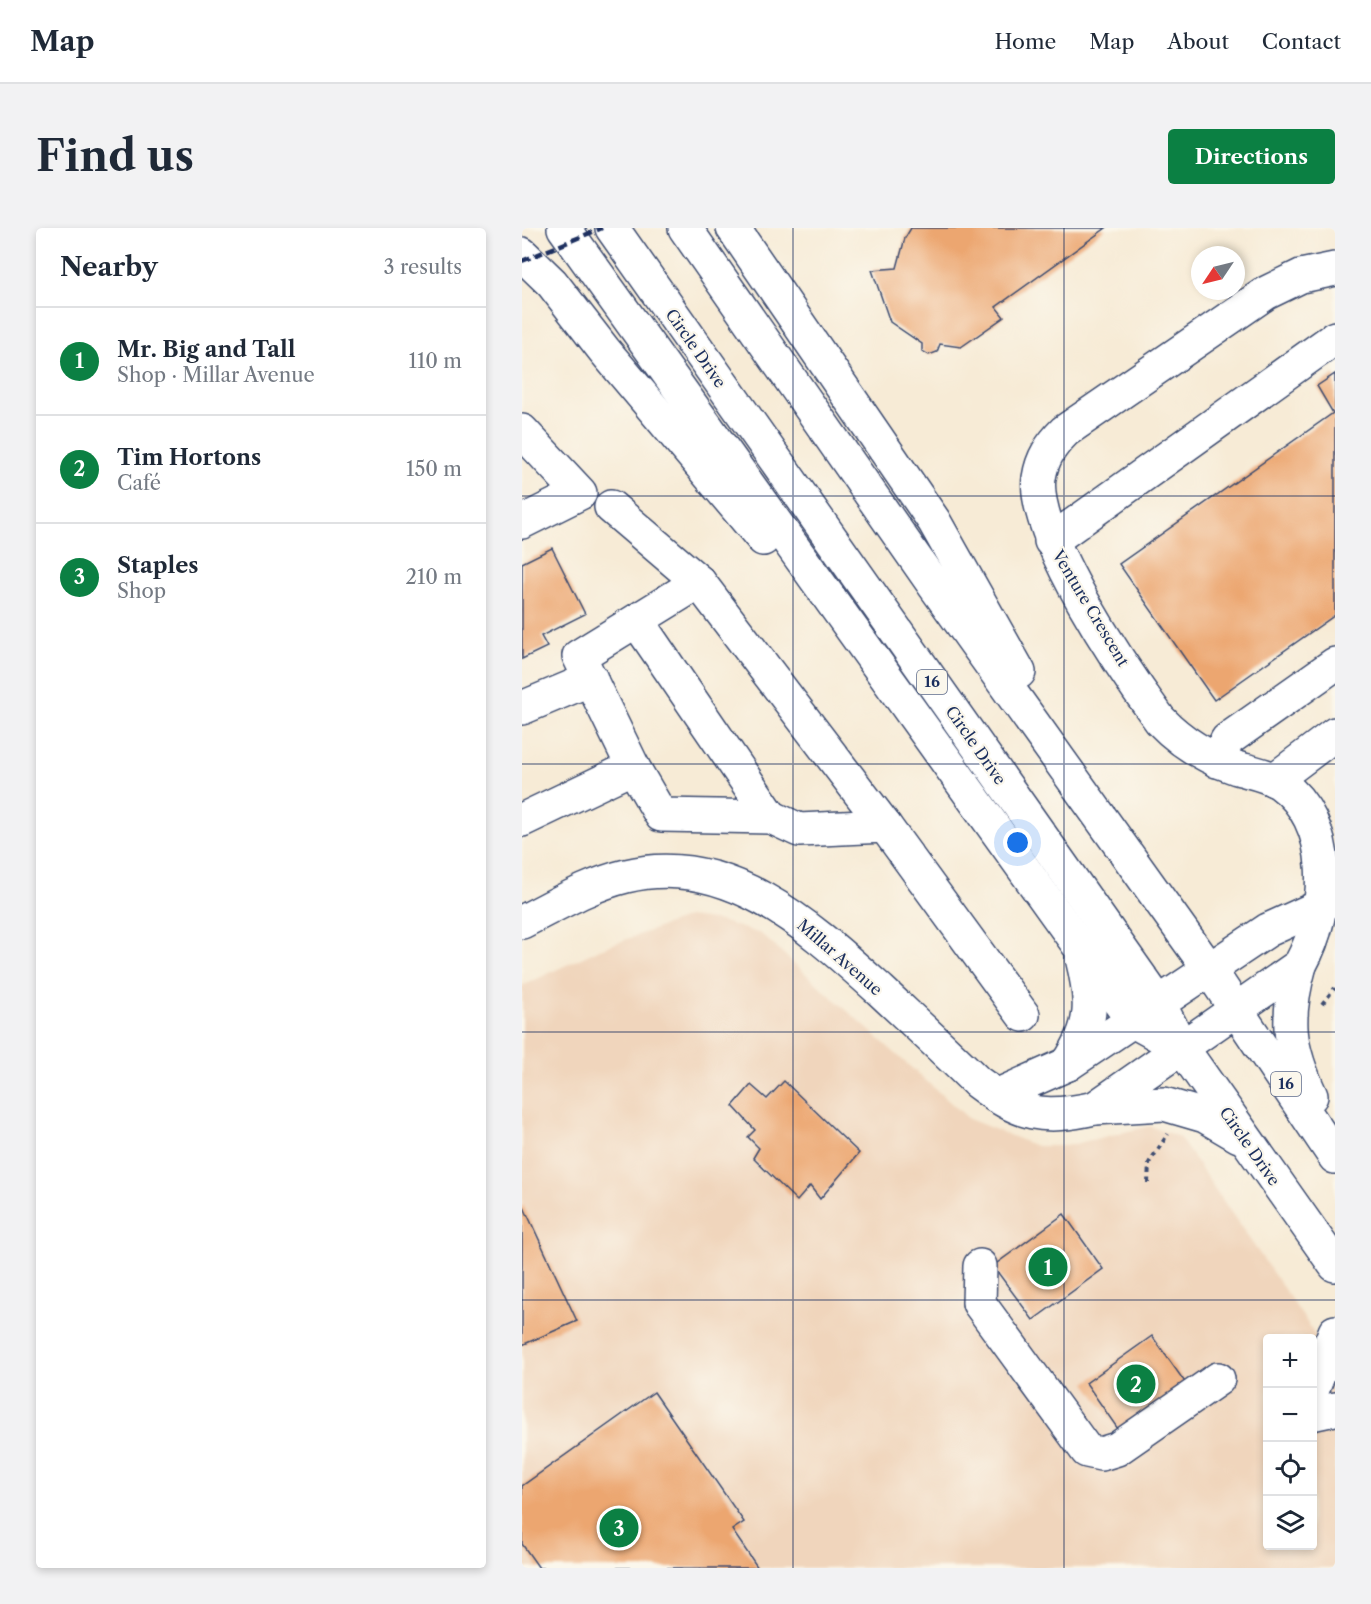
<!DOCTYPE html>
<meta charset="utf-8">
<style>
:root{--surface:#fff;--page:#f2f2f3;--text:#1f2937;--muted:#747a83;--line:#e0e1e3;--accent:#0b8043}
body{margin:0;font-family:"Libre Caslon Text",serif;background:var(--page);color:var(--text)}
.controls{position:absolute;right:18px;bottom:18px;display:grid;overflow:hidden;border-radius:6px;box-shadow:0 3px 9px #0003}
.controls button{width:54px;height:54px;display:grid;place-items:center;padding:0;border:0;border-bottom:2px solid var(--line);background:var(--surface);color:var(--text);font:30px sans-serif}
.compass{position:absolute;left:669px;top:18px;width:54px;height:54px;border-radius:50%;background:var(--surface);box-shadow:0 3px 9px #0003;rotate:235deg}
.you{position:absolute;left:496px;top:615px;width:21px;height:21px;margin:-15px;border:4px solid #fff;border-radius:50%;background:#1a73e8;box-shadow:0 0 0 9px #1a73e833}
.badge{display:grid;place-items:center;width:39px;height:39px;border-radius:50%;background:var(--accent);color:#fff;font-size:20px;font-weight:700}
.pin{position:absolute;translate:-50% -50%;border:3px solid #fff;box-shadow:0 2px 6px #0006}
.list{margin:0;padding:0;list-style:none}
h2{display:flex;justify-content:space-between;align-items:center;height:78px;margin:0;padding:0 24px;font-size:26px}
h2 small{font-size:20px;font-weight:400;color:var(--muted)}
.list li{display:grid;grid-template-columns:39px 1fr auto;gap:18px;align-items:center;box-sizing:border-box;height:108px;padding:0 24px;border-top:2px solid var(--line)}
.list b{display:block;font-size:22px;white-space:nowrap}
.list p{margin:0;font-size:20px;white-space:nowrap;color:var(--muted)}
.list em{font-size:20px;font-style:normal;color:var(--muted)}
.icon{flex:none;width:33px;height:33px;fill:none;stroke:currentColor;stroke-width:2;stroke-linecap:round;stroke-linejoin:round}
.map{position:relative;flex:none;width:813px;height:1340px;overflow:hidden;border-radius:6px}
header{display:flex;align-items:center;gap:36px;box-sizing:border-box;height:84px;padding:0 30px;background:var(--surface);border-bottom:2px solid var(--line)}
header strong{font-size:28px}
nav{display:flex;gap:33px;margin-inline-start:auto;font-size:21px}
.intro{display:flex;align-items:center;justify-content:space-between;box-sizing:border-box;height:144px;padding:0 36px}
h1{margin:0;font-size:42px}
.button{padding:15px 27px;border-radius:6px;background:var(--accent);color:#fff;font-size:21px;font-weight:700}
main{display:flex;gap:36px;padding:0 36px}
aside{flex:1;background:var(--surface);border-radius:6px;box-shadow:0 3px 9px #0003}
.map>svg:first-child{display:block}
.built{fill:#f0d5bc;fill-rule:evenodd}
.building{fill:#eca670}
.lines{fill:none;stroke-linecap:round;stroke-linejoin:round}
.minor-casing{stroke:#3c4b70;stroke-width:36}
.highway-casing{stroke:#3c4b70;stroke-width:36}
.path{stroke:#3c4b70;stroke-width:4;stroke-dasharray:4.5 4.5;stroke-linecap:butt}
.minor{stroke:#fff;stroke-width:33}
.highway{stroke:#fff;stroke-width:33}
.rail{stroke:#1b2f5e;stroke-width:4.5;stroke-dasharray:9 4.5;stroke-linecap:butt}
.grid{fill:none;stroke:#1b2f5e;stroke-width:1.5;stroke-opacity:0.55}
.labels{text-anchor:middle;stroke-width:4.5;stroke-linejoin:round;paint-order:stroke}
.shield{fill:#fbf7ec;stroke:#5e6b89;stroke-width:1.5}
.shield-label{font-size:15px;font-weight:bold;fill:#1b2f5e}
.street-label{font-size:16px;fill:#1b2f5e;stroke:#fbf7ec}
</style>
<header>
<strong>Map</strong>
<nav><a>Home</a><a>Map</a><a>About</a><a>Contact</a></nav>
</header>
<div class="intro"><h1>Find us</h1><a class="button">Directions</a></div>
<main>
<aside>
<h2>Nearby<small>3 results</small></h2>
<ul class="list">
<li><span class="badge">1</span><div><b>Mr. Big and Tall</b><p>Shop · Millar Avenue</p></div><em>110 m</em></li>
<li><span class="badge">2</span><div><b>Tim Hortons</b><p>Café</p></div><em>150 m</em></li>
<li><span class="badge">3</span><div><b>Staples</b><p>Shop</p></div><em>210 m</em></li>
</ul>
</aside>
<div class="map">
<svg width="813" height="1340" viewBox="0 0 813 1340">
<rect width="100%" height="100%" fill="#fbf7ec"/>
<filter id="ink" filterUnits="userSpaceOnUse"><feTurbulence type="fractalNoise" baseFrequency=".0167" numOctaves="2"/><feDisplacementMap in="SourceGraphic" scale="12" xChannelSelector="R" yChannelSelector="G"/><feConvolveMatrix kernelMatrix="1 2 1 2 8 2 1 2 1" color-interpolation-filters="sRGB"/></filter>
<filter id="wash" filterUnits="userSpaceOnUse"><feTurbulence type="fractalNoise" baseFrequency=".008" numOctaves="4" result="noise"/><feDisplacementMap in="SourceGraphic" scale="24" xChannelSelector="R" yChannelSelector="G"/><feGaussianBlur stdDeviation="1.35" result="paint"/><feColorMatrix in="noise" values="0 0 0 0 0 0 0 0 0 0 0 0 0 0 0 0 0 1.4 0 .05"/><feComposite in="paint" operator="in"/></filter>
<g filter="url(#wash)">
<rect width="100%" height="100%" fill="#f7ebd6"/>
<path class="built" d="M166 689 198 693 239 706 447 891 514 918H544L628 898 657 909 813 1135V1340H0V758L78 721ZM746 1110H790V1318H746Z"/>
<g id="blocks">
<g class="building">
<polygon points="389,0 584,0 474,79 482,89 439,119 418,116 415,124 407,127 400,123 400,116 368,94 350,42 375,40 383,10"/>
<polygon points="813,146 813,387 692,472 597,336 811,185 795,158"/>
<polygon points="30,320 63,386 19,408 25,419 0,431 0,335"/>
<polygon points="262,853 337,925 298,971 288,958 275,973 231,930 237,920 226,909 233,902 211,878 229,857 245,871"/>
<polygon points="0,975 55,1093 0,1117"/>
<polygon points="542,986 581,1041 511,1092 471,1038"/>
<polygon points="630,1108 665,1157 598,1204 564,1155"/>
<polygon points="132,1164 222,1294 210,1302 236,1340 17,1340 0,1316 0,1258"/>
</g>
</g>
</g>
<g filter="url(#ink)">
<use href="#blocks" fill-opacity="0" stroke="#3c4b70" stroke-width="1.5"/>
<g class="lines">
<g class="minor-casing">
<g id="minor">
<polyline points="0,203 58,265 0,294"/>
<polyline points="529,313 813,110"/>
<polyline points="177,354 363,598"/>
<polyline points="0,480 69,451"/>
<polyline points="695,533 705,512 813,436"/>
<polyline points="111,539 139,587 249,589 115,393"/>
<polyline points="752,552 813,506"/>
<polyline points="249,589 277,602 363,598 501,787"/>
<polyline points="0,592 111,539 57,428 177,354 89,279"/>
<path d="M0 694C34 677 67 657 104 648 207 623 289 700 359 763 391 793 424 823 455 854 499 887 519 892 573 880L778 737C809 681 813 595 758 555 746 547 729 544 715 540 685 530 660 515 638 492 603 444 509 307 517 250 520 230 529 217 543 203L744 65 779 48 813 41"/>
<polyline points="474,868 546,836 746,702 801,677"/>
<polyline points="458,1038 457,1075 565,1223 579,1226 595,1221 696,1151"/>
<polyline points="790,1163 813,1104"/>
<polyline points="790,1186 813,1181"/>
</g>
</g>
<g class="highway-casing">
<g id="highway">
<polyline points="42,0 611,793 660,820"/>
<polyline points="90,0 636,774 660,820 813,1037"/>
<polyline points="163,0 412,357 687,741 813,929"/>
<polyline points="211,0 412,293 497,444"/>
<polyline points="0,26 30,55 82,122 241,311"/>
<path d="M778 737C763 791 766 818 789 868"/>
<path d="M546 836C572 797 571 774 560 730"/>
<polyline points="573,880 642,876 683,888 717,908"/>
</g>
</g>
<g class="path">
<polyline points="800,776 813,760"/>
<polyline points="626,955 627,935 646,906"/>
</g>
<use href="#minor" class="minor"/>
<use href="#highway" class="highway"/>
<polyline class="rail" points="0,33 80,0"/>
</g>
</g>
<path class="grid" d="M271 0V1340M542 0V1340M0 268H813M0 536H813M0 804H813M0 1072H813"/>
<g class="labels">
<g class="shield">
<rect x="395" y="442" width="30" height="24" rx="4.5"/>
<rect x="749" y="844" width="30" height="24" rx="4.5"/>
</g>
<g class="shield-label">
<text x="410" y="459">16</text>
<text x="764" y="861">16</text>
</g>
<g class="street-label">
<text transform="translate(174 120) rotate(55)" y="6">Circle Drive</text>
<text transform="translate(569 380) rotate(59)" y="6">Venture Crescent</text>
<text transform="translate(454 517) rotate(55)" y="6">Circle Drive</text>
<text transform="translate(318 729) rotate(41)" y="6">Millar Avenue</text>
<text transform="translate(728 918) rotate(55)" y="6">Circle Drive</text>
</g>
</g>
</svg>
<div class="controls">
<button>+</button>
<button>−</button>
<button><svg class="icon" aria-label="locate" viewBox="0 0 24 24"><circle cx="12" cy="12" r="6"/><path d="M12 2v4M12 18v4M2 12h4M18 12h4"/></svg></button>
<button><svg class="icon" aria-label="layers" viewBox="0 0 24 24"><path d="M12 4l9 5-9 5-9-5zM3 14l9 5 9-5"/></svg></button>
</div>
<svg class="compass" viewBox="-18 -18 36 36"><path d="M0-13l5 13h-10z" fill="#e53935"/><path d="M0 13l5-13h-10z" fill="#747a83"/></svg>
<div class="you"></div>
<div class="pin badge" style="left:526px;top:1039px">1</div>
<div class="pin badge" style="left:614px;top:1156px">2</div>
<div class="pin badge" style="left:97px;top:1300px">3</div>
</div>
</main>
